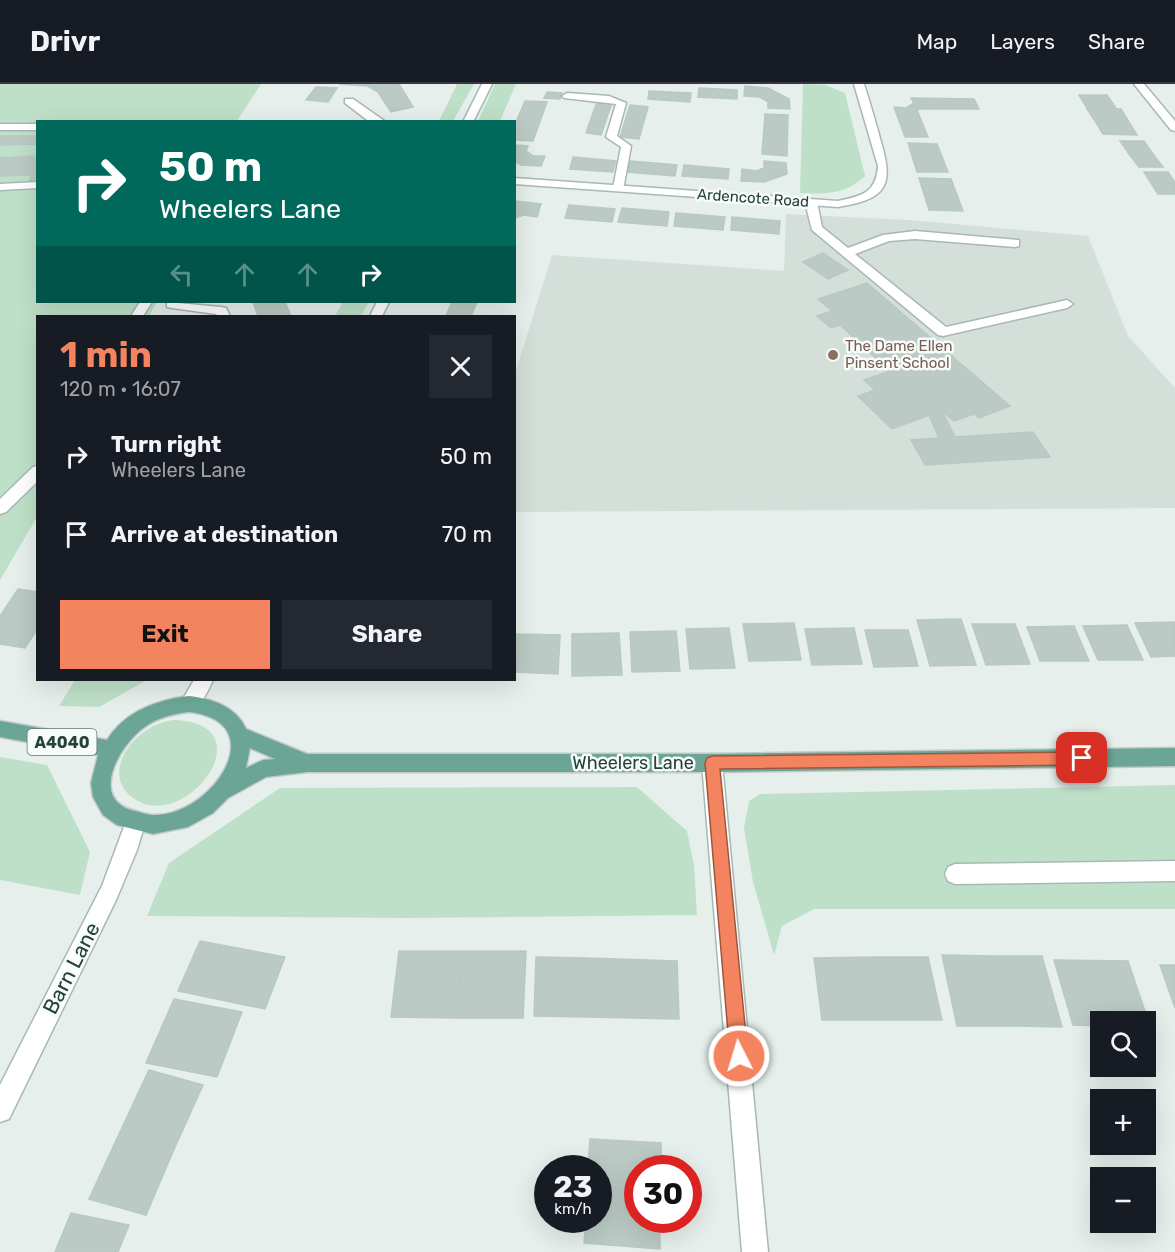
<!DOCTYPE html>
<meta charset="utf-8">
<style>
:root{--surface:#171b24;--page:#242831;--text:#f1f3f6;--muted:#9ea1a6;--line:#363941;--accent:#f4845f}
body{margin:0;font-family:Rubik,sans-serif;background:var(--page);color:var(--text);height:100vh;display:flex;flex-direction:column;font-size:22px;white-space:nowrap}
*{box-sizing:border-box;margin:0}
p{font-size:20px;color:var(--muted)}
.icon{flex:none;width:33px;height:33px;fill:none;stroke:currentColor;stroke-width:2;stroke-linecap:round;stroke-linejoin:round}
.map{position:relative;flex:1;overflow:hidden}
.panel{position:absolute;left:36px;top:231px;width:480px;height:366px;display:flex;flex-direction:column;background:var(--surface);border-radius:0px;box-shadow:0 6px 24px #0002}
.panel>*{flex:none}
.guide{position:absolute;left:36px;top:36px;width:480px;height:183px;border-radius:0px;box-shadow:0 6px 24px #0002;background:#00695c;color:#fff;overflow:hidden}
.fabs{position:absolute;left:1090px;top:927px;display:grid;gap:12px}
.fabs a{display:grid;place-items:center;width:66px;height:66px;border-radius:0px;background:var(--surface);box-shadow:0 6px 24px #0002;font-size:30px}
.speed{position:absolute;left:534px;top:1071px;display:flex;gap:12px;font-size:30px;font-weight:700;text-align:center}
.speed>*{display:grid;place-content:center;width:78px;height:78px;border-radius:50%;background:var(--surface);box-shadow:0 6px 24px #0002;line-height:1}
.speed small{font-size:15px;font-weight:400}
.speed .limit{border:9px solid #d22;background:#fff;color:#111}
.pin{position:absolute;display:grid;place-items:center;width:51px;height:51px;color:#fff;margin:-26px;border-radius:12px;box-shadow:0 3px 9px #0006}
.me{position:absolute;width:66px;margin:-33px;rotate:355deg;stroke-linejoin:round;filter:drop-shadow(0 0 4px #0008)}
.turn{display:flex;align-items:center;gap:21px;height:126px;padding:0 24px;font-size:27px}
.turn .icon{width:78px;height:78px;stroke-width:2.5}
.turn b{display:block;font-size:42px;line-height:51px}
.lanes{display:flex;align-items:center;height:57px;padding:0 24px;background:#0003;justify-content:center;gap:30px;direction:ltr}
.lanes .off{opacity:.35}
.round{display:grid;place-items:center;flex:none;width:63px;height:63px;border-radius:0px;background:var(--page)}
.headline{display:flex;align-items:center;justify-content:space-between;height:102px;padding:0 24px}
h1{font-size:36px;font-weight:700;line-height:45px;color:var(--accent)}
.primary-button{display:flex;gap:12px;margin-top:auto;padding:12px 24px}
.primary-button a{flex:1;height:69px;border-radius:0px;background:var(--accent);color:#111;font-size:24px;font-weight:700;line-height:69px;text-align:center}
.primary-button a+a{background:var(--page);color:var(--text)}
ul{padding:0;list-style:none}
li{display:flex;align-items:center;gap:18px;height:78px;padding:0 24px}
li div{flex:1}
li b{display:block;font-size:22px}
li em{font-style:normal}
header{display:flex;align-items:center;gap:36px;box-sizing:border-box;height:84px;padding:0 30px;background:var(--surface);border-bottom:2px solid var(--line)}
header strong{font-size:28px}
nav{display:flex;gap:33px;margin-inline-start:auto;font-size:21px}
.map>svg:first-child{display:block}
</style>
<header>
<strong>Drivr</strong>
<nav><a>Map</a><a>Layers</a><a>Share</a></nav>
</header>
<div class="map">
<svg width="1175" height="1168" viewBox="0 0 1175 1168">
<rect width="100%" height="100%" fill="#e6efeb"/>
<!-- built -->
<path fill="#d4dfda" d="M 786,130 L 909,136 L 1088,152 L 1128,252 L 1175,304 L 1175,424 L 515,428 L 515,290 L 552,171 L 784,187 Z"/>
<!-- green -->
<path fill="#bfe0c8" d="M 0,0 L 261,0 L 237,37 L 38,38 L 38,218 L 157,218 L 149,232 L 38,232 L 37,433 L 0,496 Z
M 457,0 L 474,0 L 453,37 L 439,37 Z
M 495,0 L 516,0 L 500,37 L 478,37 Z
M 803,0 L 825,1 L 845,9 L 865,92 C 845,111 826,110 800,109 Z
M 343,218 L 369,218 L 361,232 L 335,232 Z
M 75,596 L 147,596 L 99,623 L 59,622 Z
M 172,636 C 266,637 192,743 140,718 C 103,700 121,660 150,644 C 156,640 165,638 172,636 Z
M 0,673 L 47,681 L 90,768 L 80,811 L 0,796 Z
M 1175,701 L 1175,825 L 814,825 L 782,842 L 774,871 L 753,798 L 744,744 L 749,717 L 760,710 Z
M 637,703 L 687,747 L 694,781 L 697,831 L 405,834 L 147,832 L 169,779 L 280,704 Z"/>
<!-- building -->
<path fill="#bbcac4" stroke="#b8c9c2" stroke-width="1.5" d="M 339,0 L 399,0 L 413,23 L 391,28 L 378,8 L 368,2 Z
M 745,2 L 768,4 L 789,15 L 790,25 L 768,24 L 768,18 L 760,13 L 744,12 Z
M 316,3 L 337,4 L 328,18 L 306,16 Z
M 699,4 L 737,6 L 737,15 L 698,13 Z
M 649,7 L 691,9 L 690,18 L 648,15 Z
M 547,8 L 562,9 L 560,15 L 544,14 Z
M 1079,11 L 1107,11 L 1116,24 L 1087,24 Z
M 911,14 L 974,15 L 979,25 L 919,25 L 909,22 L 914,19 Z
M 525,17 L 547,18 L 533,57 L 514,56 L 514,43 Z
M 597,18 L 612,19 L 601,51 L 586,49 Z
M 630,21 L 648,23 L 639,55 L 620,53 Z
M 909,22 L 919,25 L 917,26 L 928,53 L 905,53 L 894,23 L 906,24 Z
M 1087,25 L 1121,25 L 1129,38 L 1095,37 Z
M 765,30 L 788,31 L 787,72 L 762,70 Z
M 1095,37 L 1129,38 L 1137,51 L 1103,50 Z
M 0,52 L 38,52 L 38,60 L 0,61 Z
M 1120,57 L 1144,57 L 1153,70 L 1129,70 Z
M 908,59 L 937,60 L 948,88 L 917,88 Z
M 514,61 L 528,62 L 526,67 L 529,69 L 514,75 Z
M 529,69 L 533,72 L 545,72 L 541,82 L 521,81 L 514,77 L 514,75 Z
M 1129,70 L 1153,70 L 1163,83 L 1139,83 Z
M 38,72 L 38,99 L 28,99 L 32,91 L 0,92 L 0,74 Z
M 573,73 L 616,77 L 613,88 L 570,85 Z
M 630,77 L 677,81 L 675,92 L 627,88 Z
M 764,77 L 786,79 L 787,90 L 764,98 L 741,97 L 742,85 L 757,87 L 764,84 Z
M 684,81 L 729,85 L 728,95 L 682,92 Z
M 1144,88 L 1168,88 L 1175,99 L 1151,99 Z
M 919,94 L 951,95 L 963,127 L 929,126 Z
M 1151,99 L 1175,99 L 1175,110 L 1158,110 Z
M 514,117 L 541,120 L 537,133 L 524,131 L 514,134 Z
M 569,121 L 615,125 L 612,138 L 565,134 Z
M 622,124 L 669,128 L 667,142 L 618,138 Z
M 676,129 L 725,133 L 723,146 L 674,142 Z
M 732,133 L 780,137 L 779,150 L 731,146 Z
M 823,169 L 848,186 L 828,195 L 803,178 Z
M 867,199 L 1010,322 L 979,334 L 974,330 L 954,337 L 942,327 L 955,353 L 1033,348 L 1050,373 L 925,381 L 911,356 L 939,354 L 929,331 L 892,345 L 858,312 L 875,306 L 864,296 L 890,287 L 840,241 L 831,244 L 817,232 L 832,227 L 818,215 Z
M 253,218 L 285,218 L 291,232 L 258,232 Z
M 452,218 L 477,218 L 471,232 L 446,232 Z
M 18,505 L 38,508 L 38,544 L 25,564 L 0,560 L 0,532 Z
M 961,535 L 976,581 L 930,582 L 917,536 Z
M 1175,538 L 1175,572 L 1151,573 L 1135,539 Z
M 794,539 L 801,576 L 749,577 L 743,540 Z
M 972,540 L 1015,540 L 1030,580 L 986,581 Z
M 1127,541 L 1143,576 L 1098,576 L 1083,542 Z
M 1074,542 L 1089,577 L 1040,577 L 1027,543 Z
M 729,544 L 735,584 L 690,585 L 686,545 Z
M 854,544 L 862,580 L 812,581 L 805,545 Z
M 865,546 L 908,546 L 918,582 L 874,583 Z
M 676,547 L 680,587 L 632,588 L 630,548 Z
M 619,549 L 622,591 L 572,592 L 572,550 Z
M 514,550 L 519,550 L 516,588 L 514,588 Z
M 519,550 L 560,551 L 558,590 L 516,588 Z
M 200,857 L 285,873 L 265,925 L 178,907 Z
M 399,867 L 462,867 L 457,934 L 391,933 Z
M 462,867 L 526,867 L 523,934 L 457,934 Z
M 942,871 L 992,872 L 1010,942 L 957,942 Z
M 992,872 L 1042,872 L 1062,943 L 1010,942 Z
M 536,873 L 587,874 L 587,933 L 534,932 Z
M 871,873 L 928,873 L 942,936 L 882,936 Z
M 871,873 L 882,936 L 822,936 L 814,874 Z
M 587,874 L 677,877 L 679,935 L 587,933 Z
M 1054,876 L 1128,877 L 1150,942 L 1146,942 L 1146,938 L 1101,938 L 1101,942 L 1073,941 Z
M 1160,881 L 1175,881 L 1175,924 Z
M 174,915 L 242,928 L 217,993 L 146,979 Z
M 149,986 L 203,1001 L 175,1063 L 120,1048 Z
M 120,1048 L 175,1063 L 146,1131 L 89,1115 Z
M 590,1055 L 661,1059 L 661,1084 L 638,1084 L 638,1136 L 660,1136 L 660,1165 L 584,1159 L 586,1136 L 598,1136 L 598,1084 L 588,1084 Z
M 71,1129 L 129,1141 L 118,1168 L 55,1168 Z"/>
<g fill="none" stroke-linecap="round" stroke-linejoin="round">
<defs>
<path id="lane" d="M 567,9 L 609,12 L 626,19 L 617,52 L 631,62 L 623,106 L 619,107 L 613,104 L 621,63 L 606,53 L 616,20 L 564,14 L 562,12 Z
M 345,15 L 353,15 L 386,38 L 367,36 L 345,19 Z
M 0,40 L 38,40 L 38,46 L 0,46 Z
M 38,98 L 38,104 L 0,106 L 0,100 Z
M 811,115 L 817,118 L 822,143 L 848,164 L 883,151 L 915,147 L 1019,156 L 1019,162 L 1015,163 L 915,155 L 889,157 L 855,170 L 946,243 L 1067,216 L 1073,220 L 1067,224 L 943,252 L 938,251 L 812,146 L 805,118 Z
M 140,218 L 152,218 L 143,232 L 131,232 Z
M 38,382 L 38,397 L 6,428 L 0,430 L 0,415 L 33,383 Z
M 1175,777 L 1175,797 L 955,800 L 948,797 L 945,790 L 948,783 L 955,780 Z"/>
<path id="street" d="M 854,0 L 864,0 C 870,19 876,39 881,58 C 895,105 884,115 838,123 L 514,100 L 514,94 L 838,117 C 862,112 876,109 878,82 Z
M 1134,0 L 1144,0 L 1175,37 L 1175,47 L 1171,46 Z
M 167,218 L 221,223 L 226,224 L 230,232 L 218,232 L 216,230 L 172,224 L 167,223 Z
M 712,670 L 719,673 L 722,679 L 768,1168 L 742,1168 L 702,679 L 705,673 Z
M 135,730 L 142,732 L 145,739 L 137,766 L 116,816 L 9,1035 L 0,1038 L 0,1001 L 102,802 L 128,732 Z"/>
<path id="secondary" d="M 482,0 L 492,0 L 473,38 L 463,38 Z
M 377,218 L 389,218 L 382,232 L 370,232 Z
M 194,596 L 213,596 C 207,609 198,631 182,626 L 180,620 Z"/>
<path id="primary" d="M 189,612 C 212,615 236,622 246,645 L 307,670 L 712,670 L 1175,664 L 1175,682 L 712,688 L 307,688 L 266,693 L 228,714 L 213,729 L 188,743 L 153,750 L 117,741 L 103,731 L 93,713 L 91,699 L 98,671 L 0,653 L 0,637 L 107,656 C 125,627 157,616 189,612 ZM 189,628 C 275,638 212,733 153,731 C 147,731 141,728 135,727 C 87,716 120,659 146,642 C 159,633 173,630 189,628 ZM 250,664 L 275,675 L 263,676 L 246,684 Z"/>
</defs>
<!-- lane casing -->
<use href="#lane" stroke="#a8b8b2" stroke-width="3"/>
<!-- street casing -->
<use href="#street" stroke="#a8b8b2" stroke-width="3"/>
<!-- secondary casing -->
<use href="#secondary" stroke="#a4bbb3" stroke-width="3"/>
<!-- primary casing -->
<use href="#primary" stroke="#c2cac8" stroke-width="3"/>
<!-- lane -->
<use href="#lane" fill="#fff" fill-rule="evenodd"/>
<!-- street -->
<use href="#street" fill="#fff" fill-rule="evenodd"/>
<!-- secondary -->
<use href="#secondary" fill="#fff" fill-rule="evenodd"/>
<!-- primary -->
<use href="#primary" fill="#6aa596" fill-rule="evenodd"/>
</g>
<!-- route -->
<path fill="#f4845f" stroke="#9f563e" stroke-width="1.5" d="M 1082,668 L 1088,670 L 1090,674 L 1088,679 L 1082,681 L 720,685 L 748,972 L 745,979 L 739,981 L 732,979 L 730,972 L 705,679 L 707,674 L 712,672 Z"/>
<!-- markers -->
<circle fill="#8d6e63" stroke="#f7fbf9" stroke-width="2" cx="833" cy="271" r="6"/>
<g text-anchor="middle" dominant-baseline="central" stroke-width="5" stroke-linejoin="round" paint-order="stroke">
<!-- far-street labels -->
<g font-size="15" fill="#24423a" stroke="#f7fbf9">
<text transform="translate(753 114) rotate(4)">Ardencote Road</text>
</g>
<!-- far-education labels -->
<g font-size="15" fill="#785e54" stroke="#f7fbf9" text-anchor="start">
<text x="845" y="262">The Dame Ellen<tspan x="845" dy="17">Pinsent School</tspan></text>
</g>
<!-- shield labels -->
<rect fill="#f7fbf9" stroke="#637a73" stroke-width="1.5" x="27.5" y="645" width="69" height="26" rx="4.5"/>
<g font-size="16" font-weight="bold" fill="#24423a">
<text x="62" y="658">A4040</text>
</g>
<!-- street labels -->
<g font-size="18" fill="#24423a" stroke="#f7fbf9">
<text x="633" y="679">Wheelers Lane</text>
</g>
<!-- near-street labels -->
<g font-size="21" fill="#24423a" stroke="#f7fbf9">
<text transform="translate(71 884) rotate(-63)">Barn Lane</text>
</g>
</g>
</svg>
<div class="fabs">
<a><svg class="icon" aria-label="search" viewBox="0 0 24 24"><circle cx="10" cy="10" r="6"/><path d="M15 15l6 6"/></svg></a>
<a>+</a>
<a>−</a>
</div>
<div class="speed"><div>23<small>km/h</small></div><div class="limit">30</div></div>
<div class="pin" style="left:1082px;top:674px;background:#d93025"><svg class="icon" aria-label="arrive" viewBox="0 0 24 24"><path d="M6 21V4h12l-3 4 3 4H6"/></svg></div>
<svg class="me" style="left:739px;top:972px" viewBox="-20 -20 40 40"><circle r="17" fill="#f4845f" stroke="#fff" stroke-width="3"/><path d="M0-11L8 9 0 5-8 9z" fill="#fff"/></svg>
<div class="guide">
<div class="turn"><svg class="icon" aria-label="right" viewBox="0 0 24 24"><path d="M7 20v-9h11M14 6l5 5-5 5"/></svg><div><b>50 m</b>Wheelers Lane</div></div>
<div class="lanes"><svg class="icon off" aria-label="left" viewBox="0 0 24 24"><path d="M17 20v-9H6M10 6l-5 5 5 5"/></svg><svg class="icon off" aria-label="ahead" viewBox="0 0 24 24"><path d="M12 20V5M6 11l6-6 6 6"/></svg><svg class="icon off" aria-label="ahead" viewBox="0 0 24 24"><path d="M12 20V5M6 11l6-6 6 6"/></svg><svg class="icon" aria-label="right" viewBox="0 0 24 24"><path d="M7 20v-9h11M14 6l5 5-5 5"/></svg></div>
</div>
<section class="panel">
<div class="headline"><div><h1>1 min</h1><p>120 m · 16:07</p></div><a class="round"><svg class="icon" aria-label="close" viewBox="0 0 24 24"><path d="M6 6l12 12M18 6L6 18"/></svg></a></div>
<ul>
<li><svg class="icon" aria-label="right" viewBox="0 0 24 24"><path d="M7 20v-9h11M14 6l5 5-5 5"/></svg><div><b>Turn right</b><p>Wheelers Lane</p></div><em>50 m</em></li>
<li><svg class="icon" aria-label="arrive" viewBox="0 0 24 24"><path d="M6 21V4h12l-3 4 3 4H6"/></svg><div><b>Arrive at destination</b></div><em>70 m</em></li>
</ul>
<div class="primary-button"><a>Exit</a><a>Share</a></div>
</section>
</div>
